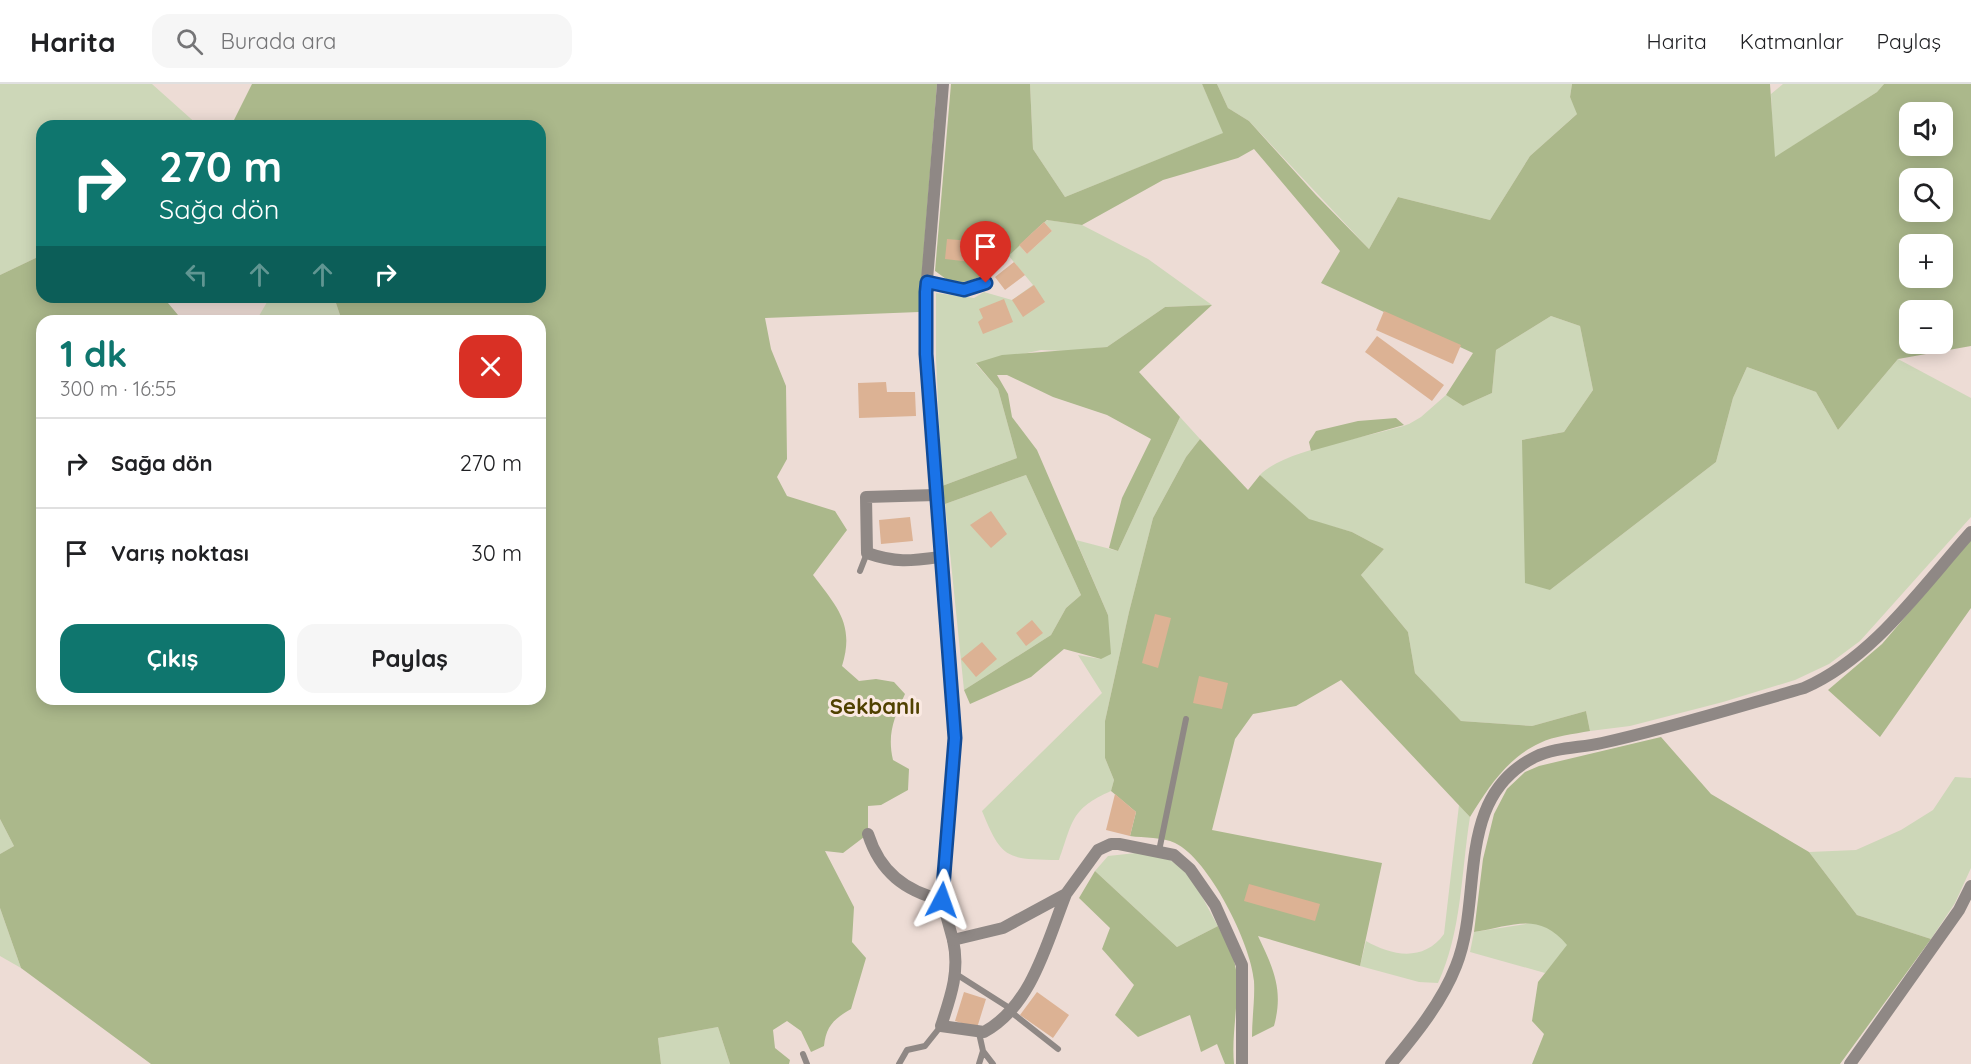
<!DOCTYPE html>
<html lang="tr">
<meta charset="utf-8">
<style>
:root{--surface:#fff;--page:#f6f6f6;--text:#202124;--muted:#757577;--line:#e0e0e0;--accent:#0f766e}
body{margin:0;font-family:Quicksand,sans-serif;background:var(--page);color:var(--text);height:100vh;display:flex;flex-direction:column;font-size:22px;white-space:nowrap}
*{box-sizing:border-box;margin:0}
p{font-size:20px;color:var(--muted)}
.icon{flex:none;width:33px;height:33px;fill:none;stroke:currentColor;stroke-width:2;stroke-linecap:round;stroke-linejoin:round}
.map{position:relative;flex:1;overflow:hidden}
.panel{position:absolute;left:36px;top:231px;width:510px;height:390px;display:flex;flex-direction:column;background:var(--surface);border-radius:18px;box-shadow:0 3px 15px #0003}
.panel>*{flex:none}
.guide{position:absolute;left:36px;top:36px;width:510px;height:183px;border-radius:18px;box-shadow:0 3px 15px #0003;background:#0f766e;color:#fff;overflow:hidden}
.controls{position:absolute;left:1899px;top:18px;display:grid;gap:12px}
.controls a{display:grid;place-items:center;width:54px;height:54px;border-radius:12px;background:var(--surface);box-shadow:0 3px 15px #0003;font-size:30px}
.pin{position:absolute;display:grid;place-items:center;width:51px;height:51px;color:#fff;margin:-62px -26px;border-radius:50% 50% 50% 0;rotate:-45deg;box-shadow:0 0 6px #0007}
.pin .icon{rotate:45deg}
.me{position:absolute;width:66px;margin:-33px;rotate:4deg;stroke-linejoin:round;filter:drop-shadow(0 0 4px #0008)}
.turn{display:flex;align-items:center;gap:21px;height:126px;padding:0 24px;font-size:27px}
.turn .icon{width:78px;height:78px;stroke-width:2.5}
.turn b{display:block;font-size:42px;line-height:51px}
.lanes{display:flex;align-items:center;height:57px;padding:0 24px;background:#0003;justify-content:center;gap:30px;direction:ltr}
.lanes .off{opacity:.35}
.round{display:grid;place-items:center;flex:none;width:63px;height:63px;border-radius:18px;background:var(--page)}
.head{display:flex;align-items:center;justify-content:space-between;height:102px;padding:0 24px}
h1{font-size:36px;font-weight:700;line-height:45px;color:var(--accent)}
.primary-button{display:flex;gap:12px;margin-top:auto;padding:12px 24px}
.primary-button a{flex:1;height:69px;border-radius:18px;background:var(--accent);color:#fff;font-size:24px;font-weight:700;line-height:69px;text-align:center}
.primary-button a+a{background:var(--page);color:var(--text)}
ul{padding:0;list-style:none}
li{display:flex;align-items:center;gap:18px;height:90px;padding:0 24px;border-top:2px solid var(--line)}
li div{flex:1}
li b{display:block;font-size:22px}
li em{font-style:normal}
header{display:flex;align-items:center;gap:36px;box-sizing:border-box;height:84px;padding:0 30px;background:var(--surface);border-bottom:2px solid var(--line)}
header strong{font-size:28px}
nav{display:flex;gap:33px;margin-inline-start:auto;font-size:21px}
.search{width:420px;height:54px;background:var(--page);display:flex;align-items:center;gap:15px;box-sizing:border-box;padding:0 21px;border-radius:18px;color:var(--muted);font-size:22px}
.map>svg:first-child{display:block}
</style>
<header>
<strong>Harita</strong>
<div class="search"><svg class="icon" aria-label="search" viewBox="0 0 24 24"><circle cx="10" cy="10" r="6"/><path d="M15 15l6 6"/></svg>Burada ara</div>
<nav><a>Harita</a><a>Katmanlar</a><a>Paylaş</a></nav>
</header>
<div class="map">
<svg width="1971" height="980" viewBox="0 0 1971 980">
<rect width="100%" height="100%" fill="#eddcd5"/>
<!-- green -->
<path fill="#cdd7b8" d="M 0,0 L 152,0 L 199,42 L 42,42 L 42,171 L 0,191 Z
M 1030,0 L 1202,0 L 1224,49 L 1065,113 L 1033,65 Z
M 1217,0 L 1572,0 L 1570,13 L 1578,29 L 1530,72 L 1490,136 L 1398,113 L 1369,165 L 1249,37 L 1228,24 Z
M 1783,0 L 1884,0 L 1877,8 L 1774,74 L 1771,10 Z
M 1048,136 L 1082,141 L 1148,175 L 1212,221 L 1165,223 L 1107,263 L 1068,267 L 1041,266 L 976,280 L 998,305 L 1017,374 L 942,402 L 936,274 L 936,209 L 974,214 L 984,208 L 1012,216 L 1033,201 L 1008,171 L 1019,161 L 1027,170 L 1052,147 L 1044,138 Z
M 270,213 L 334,213 L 342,237 L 256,237 Z
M 1551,232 L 1580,242 L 1593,306 L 1564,348 L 1522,356 L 1550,506 L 1716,378 L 1733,314 L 1747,283 L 1816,308 L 1838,346 L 1898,275 L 1971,314 L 1971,433 L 1860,557 L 1829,580 L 1795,596 L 1723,618 L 1630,642 L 1590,647 L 1586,627 L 1532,642 L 1461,637 L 1415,589 L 1408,548 L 1361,491 L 1384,465 L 1352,448 L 1309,436 L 1260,391 C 1284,365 1372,353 1409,340 L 1421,333 L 1446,311 L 1463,322 L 1492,309 L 1496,266 Z
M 1180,333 L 1200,355 L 1186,373 L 1153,434 L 1129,528 L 1105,637 L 1105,674 L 1114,696 L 1111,707 C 1070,725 1073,738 1059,776 C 1007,775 1002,776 982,727 L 1102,609 L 1078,571 L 1101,575 L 1108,531 L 1076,456 L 1118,467 Z
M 1026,391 L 1081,511 L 1066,524 L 1051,551 L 964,606 L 945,420 Z
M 1955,693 L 1971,694 L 1971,784 L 1955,819 L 1931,855 L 1857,831 L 1809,768 L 1856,766 L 1901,746 L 1933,726 Z
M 1459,721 L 1470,733 C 1461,789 1462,847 1438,899 L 1419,898 L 1360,882 L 1366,857 C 1392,872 1424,878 1444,850 Z
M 0,735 L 14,762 L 0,770 Z
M 1136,769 C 1146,771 1159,771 1168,775 C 1193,787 1205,820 1218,842 L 1177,863 L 1095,787 L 1108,772 Z
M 0,824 L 21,884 L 0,872 Z
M 1538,838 L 1556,847 L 1568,861 L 1545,889 L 1470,868 L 1474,848 Z
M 718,943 L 730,980 L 661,980 L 658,954 Z"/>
<!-- forest -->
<path fill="#abb88b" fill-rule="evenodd" d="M 252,0 L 937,0 L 919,228 L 765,234 L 771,265 L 786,302 L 787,375 L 777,393 L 787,412 L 835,427 L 847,446 L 813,491 C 837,523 855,540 842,582 L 859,597 L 876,595 L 894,598 L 905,610 C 894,634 887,650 893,676 L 909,685 L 908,706 L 881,721 L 868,722 L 868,750 L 843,769 L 825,767 L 854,823 L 852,858 L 866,874 L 851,925 C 834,935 826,942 824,962 L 811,968 L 801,947 L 787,937 L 773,946 L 775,964 L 790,976 L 789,980 L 730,980 L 718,943 L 658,954 L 661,980 L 151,980 L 21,884 L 0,824 L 0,770 L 14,762 L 0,735 L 0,191 L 42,171 L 42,213 L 163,213 L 183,237 L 42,237 L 42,615 L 540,615 L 540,237 L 342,237 L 334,213 L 540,213 L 540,42 L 231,42 Z
M 951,0 L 1030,0 L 1033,65 L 1065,113 L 1223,49 L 1202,0 L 1217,0 L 1228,24 L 1249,37 L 1316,111 L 1369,165 L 1398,113 L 1490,136 L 1530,72 L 1577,30 L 1570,13 L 1572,0 L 1770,0 L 1775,73 L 1877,8 L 1884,0 L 1971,0 L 1971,262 L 1898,275 L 1838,346 L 1816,308 L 1747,283 L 1733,314 L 1716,378 L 1550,506 L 1525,499 L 1522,356 L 1564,348 L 1593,306 L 1580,242 L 1551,232 L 1496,266 L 1492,309 L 1463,322 L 1446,311 L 1473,269 L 1321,199 L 1340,167 L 1254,65 L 1238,74 L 1163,96 L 1082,141 L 1047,136 C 1023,154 986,206 951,197 C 946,196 940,190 935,187 ZM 1910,28 L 1942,28 L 1942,62 L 1910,62 ZM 1910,94 L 1942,94 L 1942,128 L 1910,128 ZM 1910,160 L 1942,160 L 1942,194 L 1910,194 ZM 1910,226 L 1942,226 L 1942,260 L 1910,260 Z
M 1212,221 L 1139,288 L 1180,333 L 1118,467 L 1109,464 L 1122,414 L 1151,355 L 1107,331 L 1053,313 L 1007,291 L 997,291 L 1008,310 L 1012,333 L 1037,366 L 1108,531 L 1111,570 L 1101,575 L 1064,565 L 1031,593 L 970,620 L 964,606 L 1051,551 L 1066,524 L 1081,511 L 1026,391 L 945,420 L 942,402 L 1017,374 L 998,305 L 976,279 L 1002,271 L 1107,263 L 1165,223 Z
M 1396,334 L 1404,341 L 1311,367 L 1309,358 L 1316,347 L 1358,337 Z
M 1200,355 L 1248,406 L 1260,391 L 1309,435 L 1352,448 L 1384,465 L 1361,491 L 1408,548 L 1415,589 L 1461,637 L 1532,642 L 1586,627 L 1590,647 C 1574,650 1554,652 1540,659 C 1508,673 1488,704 1470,733 L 1341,596 L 1296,622 L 1253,630 L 1235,655 L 1212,746 L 1382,779 L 1360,882 L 1258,852 C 1273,884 1284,905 1274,942 L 1252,953 C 1252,934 1255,915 1254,897 C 1251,860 1209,775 1175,759 C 1163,753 1144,754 1130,752 L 1136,728 L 1111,707 L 1114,696 L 1105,674 L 1105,637 L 1129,528 L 1153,434 L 1186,373 Z
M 1971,456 L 1971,524 L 1880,653 L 1828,606 L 1882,560 Z
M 1661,653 L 1711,710 L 1809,768 L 1857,831 L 1931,855 L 1840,980 L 1532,980 L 1544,950 L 1532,937 L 1538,898 L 1567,861 C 1539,827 1513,842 1474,848 L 1483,775 L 1494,730 L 1507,705 L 1525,688 L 1539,682 Z
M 1095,787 L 1177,863 L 1218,842 C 1225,856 1234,870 1236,886 C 1240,915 1231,949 1234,980 L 1225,980 L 1217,960 L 1201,968 L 1190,931 L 1138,953 L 1115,931 L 1134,901 L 1102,865 L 1110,844 L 1079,814 Z"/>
<!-- building -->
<path fill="#dcb294" d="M 1044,138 L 1052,147 L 1027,170 L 1019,161 Z
M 947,155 L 982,158 L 980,179 L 945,175 Z
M 1014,178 L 1025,191 L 1005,206 L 995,193 Z
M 1034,201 L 1045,218 L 1023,233 L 1012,216 Z
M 1004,215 L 1013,238 L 983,250 L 978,238 L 983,234 L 979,225 Z
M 1384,227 L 1461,261 L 1453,280 L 1376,246 Z
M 1377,252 L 1444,301 L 1432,317 L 1365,268 Z
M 886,298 L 887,308 L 915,308 L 916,332 L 859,334 L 858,299 Z
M 991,427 L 1007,450 L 991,464 L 970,441 Z
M 910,433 L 913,457 L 881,460 L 879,436 Z
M 1155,530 L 1171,534 L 1158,584 L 1142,579 Z
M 1032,536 L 1043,549 L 1026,562 L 1016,549 Z
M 982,558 L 997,575 L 976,593 L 961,575 Z
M 1199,592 L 1228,599 L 1222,625 L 1193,619 Z
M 1115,710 L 1136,728 L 1130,752 L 1106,746 Z
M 1249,800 L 1320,820 L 1315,837 L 1244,817 Z
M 964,908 L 986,915 L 977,944 L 955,937 Z
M 1037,908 L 1069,931 L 1053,954 L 1020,931 Z"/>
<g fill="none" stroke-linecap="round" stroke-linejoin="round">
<!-- service -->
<path stroke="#8f8885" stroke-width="6" d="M 927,198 L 964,206 L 986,199
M 860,487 L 867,469
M 1159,767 L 1186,635
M 956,890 L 1011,925
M 1011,928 L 1058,965
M 979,949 L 983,967 L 993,980
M 803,970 L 807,980
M 899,980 L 907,966 L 925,962 L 941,942
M 979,980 L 983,967"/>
<!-- minor -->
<path stroke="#8f8885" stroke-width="12" d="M 936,411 L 866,413 L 867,469 C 896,479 910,477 940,473
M 868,750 C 880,788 905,807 942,816
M 1066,810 C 1047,858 1032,922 984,948 L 941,942 C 951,912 960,887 953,856 L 1003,844 L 1066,810 L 1098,766 L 1111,760 L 1119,760 L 1174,771 L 1190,785 L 1215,821 L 1242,881 L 1242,980
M 1391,980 C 1416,950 1442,918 1456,882 C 1484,813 1453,714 1535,673 C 1556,663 1580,664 1602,659 C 1670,644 1737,623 1804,604 C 1873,574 1921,504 1971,448
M 1850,980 L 1959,826 L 1971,802"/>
<!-- tertiary -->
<path stroke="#8f8885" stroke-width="12" d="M 943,0 L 926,208 L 926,269 L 955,654 L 942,816 L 953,856"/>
</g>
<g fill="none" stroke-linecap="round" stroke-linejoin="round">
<defs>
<path id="route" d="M 942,816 L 955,654 L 926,270 L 926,208 L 927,198 L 964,206 L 986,199"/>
</defs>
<!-- route casing -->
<use href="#route" stroke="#114b97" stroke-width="15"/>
<!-- route -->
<use href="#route" stroke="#1a73e8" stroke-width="10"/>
</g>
<g text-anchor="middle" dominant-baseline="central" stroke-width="6" stroke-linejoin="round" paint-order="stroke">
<!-- quarter labels -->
<g font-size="22" font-weight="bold" fill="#504100" stroke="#fae9e2">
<text x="875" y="622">Sekbanlı</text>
</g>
</g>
</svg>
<div class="controls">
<a><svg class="icon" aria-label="sound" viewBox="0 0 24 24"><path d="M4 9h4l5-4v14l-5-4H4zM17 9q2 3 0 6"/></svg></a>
<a><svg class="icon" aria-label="search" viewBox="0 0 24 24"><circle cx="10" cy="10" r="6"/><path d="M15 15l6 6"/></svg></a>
<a>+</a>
<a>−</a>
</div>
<div class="pin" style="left:986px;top:199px;background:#d93025"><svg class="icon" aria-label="arrive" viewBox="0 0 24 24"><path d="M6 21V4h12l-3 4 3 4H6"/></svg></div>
<svg class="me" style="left:942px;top:816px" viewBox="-20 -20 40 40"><path d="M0-17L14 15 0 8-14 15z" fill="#1a73e8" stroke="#fff" stroke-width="4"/></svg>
<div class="guide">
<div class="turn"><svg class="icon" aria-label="right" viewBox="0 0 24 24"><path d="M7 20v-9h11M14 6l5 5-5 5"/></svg><div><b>270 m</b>Sağa dön</div></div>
<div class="lanes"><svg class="icon off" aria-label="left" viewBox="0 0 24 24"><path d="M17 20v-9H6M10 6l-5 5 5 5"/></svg><svg class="icon off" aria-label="ahead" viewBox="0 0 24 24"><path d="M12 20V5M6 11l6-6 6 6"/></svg><svg class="icon off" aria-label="ahead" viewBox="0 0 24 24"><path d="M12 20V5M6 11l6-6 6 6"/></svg><svg class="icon" aria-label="right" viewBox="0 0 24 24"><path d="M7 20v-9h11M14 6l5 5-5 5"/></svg></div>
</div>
<section class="panel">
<div class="head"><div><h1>1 dk</h1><p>300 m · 16:55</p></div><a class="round" style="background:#d93025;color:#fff"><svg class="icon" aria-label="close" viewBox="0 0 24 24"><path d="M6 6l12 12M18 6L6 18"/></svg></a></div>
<ul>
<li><svg class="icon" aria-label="right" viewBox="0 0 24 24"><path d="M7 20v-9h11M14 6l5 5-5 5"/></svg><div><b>Sağa dön</b></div><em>270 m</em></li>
<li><svg class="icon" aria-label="arrive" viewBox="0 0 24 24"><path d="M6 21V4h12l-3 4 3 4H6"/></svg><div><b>Varış noktası</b></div><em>30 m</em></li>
</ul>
<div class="primary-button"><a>Çıkış</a><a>Paylaş</a></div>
</section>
</div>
